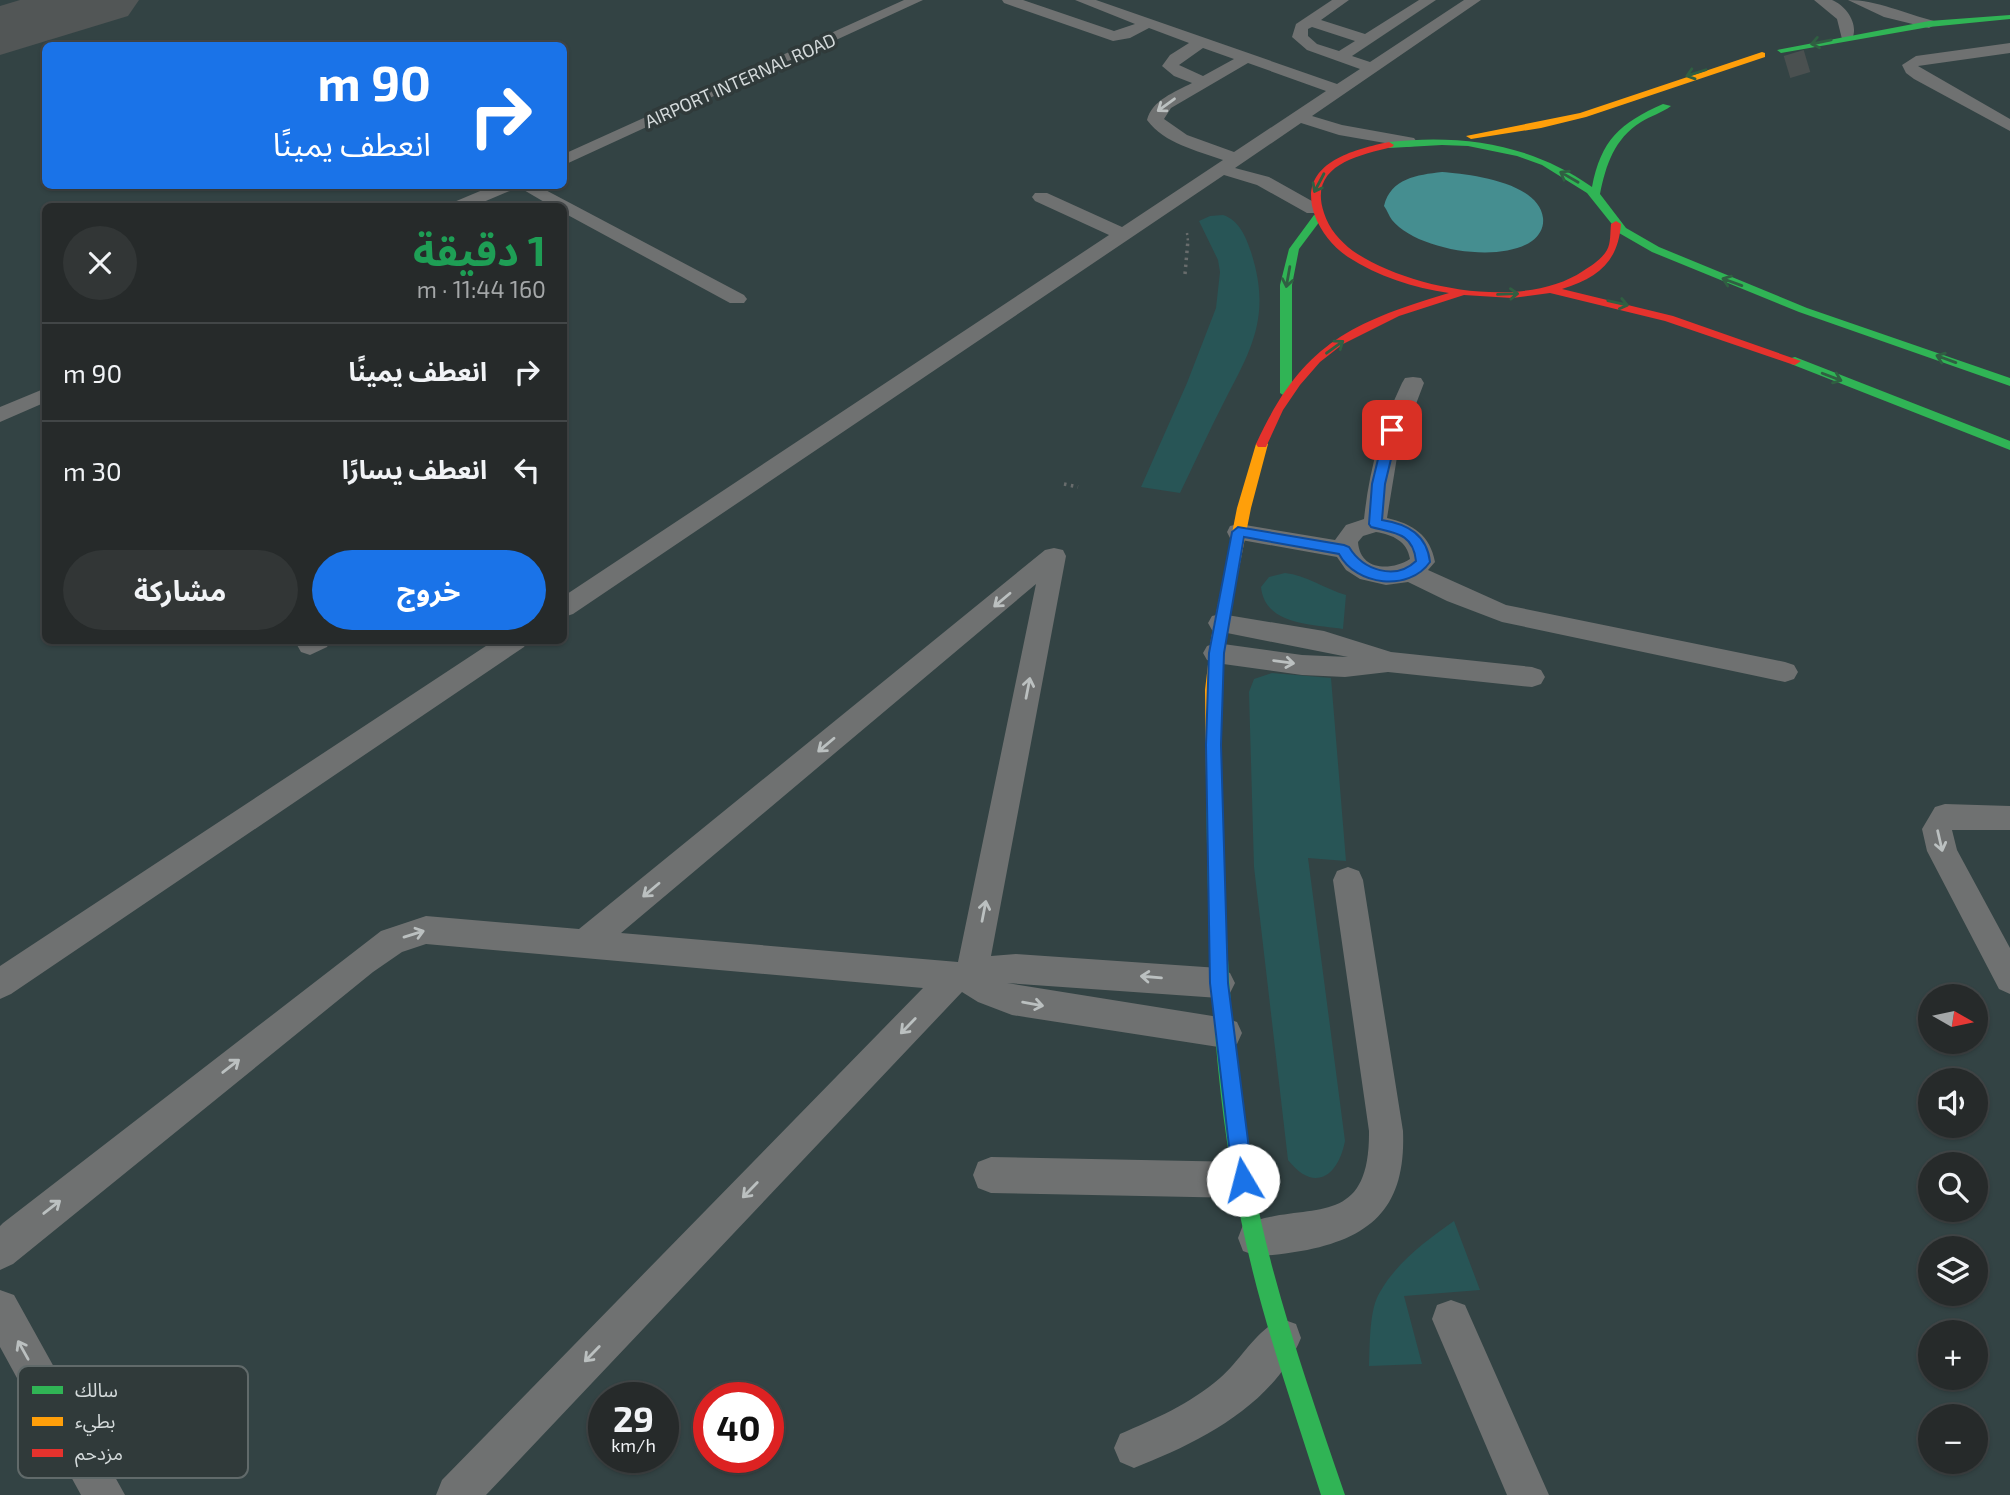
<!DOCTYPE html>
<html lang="ar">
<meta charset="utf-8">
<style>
:root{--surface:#262a2a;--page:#323636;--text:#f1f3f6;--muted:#a4a7a8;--line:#424647;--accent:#1a73e8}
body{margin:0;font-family:"Exo 2","Noto Sans Arabic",sans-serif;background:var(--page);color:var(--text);direction:rtl;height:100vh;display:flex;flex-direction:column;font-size:26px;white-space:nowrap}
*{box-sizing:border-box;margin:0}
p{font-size:23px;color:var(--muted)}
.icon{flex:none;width:38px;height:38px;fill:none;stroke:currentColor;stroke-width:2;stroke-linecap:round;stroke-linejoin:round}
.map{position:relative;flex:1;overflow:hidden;direction:ltr}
.side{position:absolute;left:42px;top:203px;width:525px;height:441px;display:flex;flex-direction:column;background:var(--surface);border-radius:10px;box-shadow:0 2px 5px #0004,0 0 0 2px var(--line);direction:rtl}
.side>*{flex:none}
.hud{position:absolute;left:42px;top:42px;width:525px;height:147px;border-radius:10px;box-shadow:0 2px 5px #0004,0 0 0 2px var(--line);direction:rtl;background:#1a73e8;color:#fff;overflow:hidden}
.needle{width:46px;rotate:99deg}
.controls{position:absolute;left:1918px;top:984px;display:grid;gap:14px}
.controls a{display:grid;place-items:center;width:70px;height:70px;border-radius:50%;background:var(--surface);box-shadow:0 2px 5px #0004,0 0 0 2px var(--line);font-size:35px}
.speed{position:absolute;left:588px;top:1382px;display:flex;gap:14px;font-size:35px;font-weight:700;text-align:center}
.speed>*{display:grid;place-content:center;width:91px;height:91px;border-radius:50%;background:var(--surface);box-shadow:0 2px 5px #0004,0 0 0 2px var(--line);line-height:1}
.speed small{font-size:18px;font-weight:400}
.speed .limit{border:10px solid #d22;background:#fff;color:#111}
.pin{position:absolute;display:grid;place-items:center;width:60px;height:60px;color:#fff;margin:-30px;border-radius:14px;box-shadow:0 4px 10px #0006}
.me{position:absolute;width:77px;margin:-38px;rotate:352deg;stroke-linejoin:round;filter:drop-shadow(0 0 5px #0008)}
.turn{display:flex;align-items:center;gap:24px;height:147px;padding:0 21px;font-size:32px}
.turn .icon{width:91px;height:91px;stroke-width:2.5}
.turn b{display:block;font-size:49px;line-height:60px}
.round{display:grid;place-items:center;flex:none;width:74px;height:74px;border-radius:37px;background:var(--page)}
.summary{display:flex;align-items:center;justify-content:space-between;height:119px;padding:0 21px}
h1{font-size:42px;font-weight:700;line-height:52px;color:#1e9e55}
.button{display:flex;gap:14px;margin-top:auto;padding:14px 21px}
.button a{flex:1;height:80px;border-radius:42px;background:var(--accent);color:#fff;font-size:28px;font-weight:700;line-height:80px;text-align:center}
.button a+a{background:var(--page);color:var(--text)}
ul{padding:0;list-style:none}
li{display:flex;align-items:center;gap:21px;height:98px;padding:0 21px;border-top:2px solid var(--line)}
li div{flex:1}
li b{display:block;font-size:26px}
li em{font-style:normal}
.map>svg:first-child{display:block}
</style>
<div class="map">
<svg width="2010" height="1495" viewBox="0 0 2010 1495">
<rect width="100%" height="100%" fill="#323838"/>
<!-- built -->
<path fill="#334344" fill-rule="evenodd" d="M 0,0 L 2010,0 L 2010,1495 L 0,1495 ZM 46,46 L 564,46 L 564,186 L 46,186 ZM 46,206 L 564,206 L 564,640 L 46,640 ZM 1930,996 L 1976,996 L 1976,1041 L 1930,1041 ZM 1930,1080 L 1976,1080 L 1976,1125 L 1930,1125 ZM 1930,1164 L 1976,1164 L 1976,1209 L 1930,1209 ZM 1930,1248 L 1976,1248 L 1976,1293 L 1930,1293 ZM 1930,1332 L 1976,1332 L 1976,1377 L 1930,1377 ZM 604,1398 L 663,1398 L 663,1458 L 604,1458 ZM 709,1398 L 768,1398 L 768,1458 L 709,1458 ZM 1930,1416 L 1976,1416 L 1976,1461 L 1930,1461 Z"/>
<!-- green -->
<path fill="#285556" d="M 1223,215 C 1239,220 1246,237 1251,252 C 1271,314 1253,347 1225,400 C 1209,431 1195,462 1180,493 L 1141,487 L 1187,383 L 1216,308 L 1220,272 L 1218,260 L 1199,221 L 1210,216 Z
M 1285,573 C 1306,575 1325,589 1346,595 L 1343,629 C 1313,624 1265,626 1261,587 L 1269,577 Z
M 1272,673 L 1331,678 L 1346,861 L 1308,858 L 1345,1141 C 1338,1177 1314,1193 1288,1160 L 1254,867 L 1249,692 L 1254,679 Z
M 1454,1221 L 1480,1290 L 1404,1296 L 1422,1364 L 1369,1366 C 1370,1345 1369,1309 1380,1292 C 1397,1262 1427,1240 1454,1221 Z"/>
<!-- water -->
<path fill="#458e90" d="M 1442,172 C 1469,174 1539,182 1543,218 C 1544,227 1540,235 1532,241 C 1500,264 1416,250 1392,220 C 1389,216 1387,210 1384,206 C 1391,178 1417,175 1442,172 Z"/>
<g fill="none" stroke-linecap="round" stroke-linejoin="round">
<!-- taxiway -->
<path fill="#525656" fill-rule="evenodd" d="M 20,0 L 139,0 L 128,16 L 0,55 L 0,6 Z"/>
<!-- secondary-tunnel -->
<path stroke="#4a5050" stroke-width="23" stroke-dasharray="23 11" stroke-linecap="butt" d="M 1787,67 L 1807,61"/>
<!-- path-far1 -->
<path stroke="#686c6c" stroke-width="2.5" stroke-dasharray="2 3.5" stroke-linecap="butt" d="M 1187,233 L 1188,241"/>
<!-- path -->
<path stroke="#686c6c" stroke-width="3.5" stroke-dasharray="2.5 4.5" stroke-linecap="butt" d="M 1185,274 L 1188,240
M 1064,484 L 1078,487"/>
<!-- lane -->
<path fill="#6f7171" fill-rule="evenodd" d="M 904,0 L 923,0 L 564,165 L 564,154 Z
M 1002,0 L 1023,0 L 1114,31 L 1135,24 L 1075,0 L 1096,0 L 1337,84 L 1360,69 L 1307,50 L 1292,37 L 1296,24 L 1332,0 L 1349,0 L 1321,20 L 1365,34 L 1419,0 L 1436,0 L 1352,56 L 1370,62 L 1464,0 L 1481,0 L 1312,116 L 1342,125 L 1414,138 L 1417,142 L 1414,146 L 1408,147 L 1339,135 L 1301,123 L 1235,168 L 1269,177 L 1319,205 L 1322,209 L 1319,213 L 1307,213 L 1257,185 L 1224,175 L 573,614 L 564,617 L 564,596 L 1109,235 L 1035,201 L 1032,197 L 1035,193 L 1047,193 L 1122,227 L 1223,160 C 1196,150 1165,144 1147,120 C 1152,100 1175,92 1192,83 L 1174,76 L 1162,66 L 1170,55 L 1189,43 L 1149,28 L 1130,38 L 1113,41 L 1004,3 ZM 1312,27 L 1355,41 L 1339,51 L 1317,44 L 1308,36 L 1308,29 ZM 1203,48 L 1234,59 L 1203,76 L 1179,65 ZM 1248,63 L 1326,91 L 1234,152 L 1187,135 L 1164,119 L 1171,108 Z
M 1814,0 C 1819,0 1827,0 1832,0 C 1847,6 1859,25 1852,39 L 1842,39 L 1837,19 Z
M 1848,0 C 1877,0 1906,14 1934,21 L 1936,24 L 1929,28 L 1884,17 Z
M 2010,43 L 2010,53 L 1918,66 L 2010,119 L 2010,131 L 1914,79 L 1906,73 L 1902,65 L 1916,56 Z
M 492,186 L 515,186 L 512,190 L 474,206 L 451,206 L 454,202 Z
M 517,186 L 538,186 L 744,295 L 747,299 L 744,303 L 730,303 L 564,213 L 564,206 L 551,206 Z
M 1413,377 L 1421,378 L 1424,383 L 1398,451 L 1387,518 C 1413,524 1430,535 1435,562 L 1428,570 L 1506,605 L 1785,662 L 1794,665 L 1798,672 L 1794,679 L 1785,682 L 1502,622 L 1447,601 L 1408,582 L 1386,585 L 1360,579 L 1346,570 L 1337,557 L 1230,538 L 1227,532 L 1230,526 L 1239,524 L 1335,540 L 1346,525 L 1364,519 C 1369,471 1381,427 1402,383 L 1405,378 ZM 1376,532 C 1393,535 1407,541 1410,559 C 1391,571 1360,571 1358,542 L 1363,536 Z
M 46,388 L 46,402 L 0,422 L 0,407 Z
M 1054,548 L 1063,550 L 1066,556 L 991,956 L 1016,954 L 1219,968 L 1230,973 L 1235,983 L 1230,993 L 1219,998 L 1007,983 L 1225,1018 L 1237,1022 L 1242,1033 L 1237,1044 L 1225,1048 L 1012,1015 L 978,1002 L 962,992 L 486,1495 L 436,1495 L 442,1480 L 923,988 L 426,944 L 402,952 L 373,972 L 13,1264 L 0,1270 L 0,1226 L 3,1223 L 381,931 L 426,916 L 579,929 L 1045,550 ZM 1036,584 L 958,962 L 621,933 Z
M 1221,614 L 1324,631 L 1391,652 L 1532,667 L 1541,670 L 1545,677 L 1541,684 L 1532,687 L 1388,672 L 1345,677 L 1302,675 L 1216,663 L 1207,660 L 1203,653 L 1207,646 L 1216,643 L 1302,655 L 1348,657 L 1212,630 L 1208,623 L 1212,616 Z
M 299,640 L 331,640 L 327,647 L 310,655 L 301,652 L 297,645 Z
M 495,640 L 528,640 L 524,647 L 11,994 L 0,999 L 0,966 Z
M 1945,804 L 2010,806 L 2010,830 L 1952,830 L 1957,850 L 2010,948 L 2010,994 L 1999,989 L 1927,851 L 1922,829 L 1935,807 Z
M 1348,867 L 1359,871 L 1363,880 L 1403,1131 C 1406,1206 1373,1238 1301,1251 C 1281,1254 1261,1259 1243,1251 L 1238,1238 L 1243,1225 C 1306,1199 1370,1234 1369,1131 L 1333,880 L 1337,871 Z
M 991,1157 L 1243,1162 L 1256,1167 L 1261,1180 L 1256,1193 L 1243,1198 L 991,1193 L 978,1188 L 973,1175 L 978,1162 Z
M 0,1290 L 14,1295 L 125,1495 L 81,1495 L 0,1347 Z
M 1451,1300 L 1465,1305 L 1549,1495 L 1507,1495 L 1432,1319 L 1437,1305 Z
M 1282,1319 L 1296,1324 L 1301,1338 C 1273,1406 1198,1443 1134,1468 L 1120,1462 L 1114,1448 L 1120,1434 C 1155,1419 1190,1404 1220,1378 C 1241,1360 1256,1329 1282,1319 Z"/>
<!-- fast -->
<path fill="#30b455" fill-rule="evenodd" d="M 2010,15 L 2010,19 L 1929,27 L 1781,53 L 1777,50 L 1929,21 Z
M 1663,104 L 1671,106 C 1662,113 1650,116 1641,122 C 1614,139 1606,165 1600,194 L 1626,228 L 1659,247 L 1807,308 L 2010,378 L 2010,386 L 1799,312 L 1652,252 L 1619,233 L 1587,193 L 1542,165 L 1517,156 L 1468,146 L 1442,145 L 1389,148 L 1384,145 L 1389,142 C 1462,134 1531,144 1592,187 C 1601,140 1620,123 1663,104 Z
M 1314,215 L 1323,217 L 1299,249 L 1292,285 L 1292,393 L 1286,397 L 1280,393 L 1280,285 L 1289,249 Z
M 1795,357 L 2010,441 L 2010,450 L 1791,364 L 1791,358 Z
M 1214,771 L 1220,772 L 1222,777 C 1225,925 1229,1076 1261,1221 C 1282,1314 1314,1404 1345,1495 L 1321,1495 C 1292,1404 1260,1314 1241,1220 C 1210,1075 1208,925 1206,777 L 1208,772 Z"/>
<!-- slow -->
<path fill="#ff9f0a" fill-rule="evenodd" d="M 1762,52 L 1765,53 L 1765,57 L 1586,117 L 1541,128 L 1471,139 L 1466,136 L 1580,113 Z
M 1262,440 L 1268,444 L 1251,508 L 1225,639 L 1221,690 L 1222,777 L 1220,782 L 1208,782 L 1206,777 L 1205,690 L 1211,639 L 1237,508 L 1256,444 Z"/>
<!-- jam -->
<path fill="#e5322d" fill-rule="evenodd" d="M 1389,142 L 1394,145 L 1392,147 C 1356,156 1308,166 1324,213 C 1329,229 1340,241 1353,251 C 1408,289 1524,311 1583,271 C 1591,266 1601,260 1607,250 C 1611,243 1610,233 1611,224 L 1616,221 L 1621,224 C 1618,262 1598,278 1562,289 L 1673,316 L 1801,361 L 1795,365 L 1791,364 L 1665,321 L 1550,293 L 1512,298 L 1464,295 L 1399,316 L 1343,344 L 1320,362 L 1300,385 L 1283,410 L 1266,447 L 1258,447 L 1256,444 C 1301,346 1348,323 1449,293 C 1414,288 1377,276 1348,257 C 1333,247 1321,232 1315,216 C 1296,165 1350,150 1389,142 Z"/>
</g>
<!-- one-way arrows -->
<defs><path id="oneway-shaft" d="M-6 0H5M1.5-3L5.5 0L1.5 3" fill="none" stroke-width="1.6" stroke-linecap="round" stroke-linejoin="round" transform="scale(1.75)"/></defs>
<g stroke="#305f42">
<use href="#oneway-shaft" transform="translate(1821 42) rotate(168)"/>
<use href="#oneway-shaft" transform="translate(1696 73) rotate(162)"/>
<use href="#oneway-shaft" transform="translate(1569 177) rotate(-150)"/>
<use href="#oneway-shaft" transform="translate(1319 183) rotate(118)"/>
<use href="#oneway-shaft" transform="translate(1288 277) rotate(100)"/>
<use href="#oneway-shaft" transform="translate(1732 282) rotate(-160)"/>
<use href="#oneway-shaft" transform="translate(1508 294) rotate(-2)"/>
<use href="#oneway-shaft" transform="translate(1618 303) rotate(13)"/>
<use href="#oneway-shaft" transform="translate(1335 347) rotate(-36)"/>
<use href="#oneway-shaft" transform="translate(1946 359) rotate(-160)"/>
<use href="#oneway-shaft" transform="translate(1832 377) rotate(21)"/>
</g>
<g stroke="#bbc0c0">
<use href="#oneway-shaft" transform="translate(1166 105) rotate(144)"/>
<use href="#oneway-shaft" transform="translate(1002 600) rotate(140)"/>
<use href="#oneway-shaft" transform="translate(1284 662) rotate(8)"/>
<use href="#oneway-shaft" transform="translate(1028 688) rotate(-79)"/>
<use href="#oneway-shaft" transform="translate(826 745) rotate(140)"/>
<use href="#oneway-shaft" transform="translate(1940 841) rotate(77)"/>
<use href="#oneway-shaft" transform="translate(651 890) rotate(140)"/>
<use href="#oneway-shaft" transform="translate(984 911) rotate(-79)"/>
<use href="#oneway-shaft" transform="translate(414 934) rotate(-17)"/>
<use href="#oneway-shaft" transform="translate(1151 977) rotate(-175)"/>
<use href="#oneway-shaft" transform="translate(1033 1004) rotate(10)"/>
<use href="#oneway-shaft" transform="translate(908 1026) rotate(134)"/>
<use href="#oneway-shaft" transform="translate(231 1066) rotate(-38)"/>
<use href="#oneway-shaft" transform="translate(750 1190) rotate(134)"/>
<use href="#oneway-shaft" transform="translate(52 1207) rotate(-38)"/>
<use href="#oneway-shaft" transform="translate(23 1350) rotate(-119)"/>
<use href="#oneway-shaft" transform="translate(592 1354) rotate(134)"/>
</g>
<!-- route -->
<path fill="#1a73e8" stroke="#114b97" stroke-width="2" d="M 1392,427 L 1398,430 L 1385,484 L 1382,520 C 1408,524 1427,535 1430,562 C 1409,592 1356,586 1339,554 L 1244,537 L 1224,653 L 1221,745 L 1228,983 L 1253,1180 L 1250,1187 L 1243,1190 L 1236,1187 L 1233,1180 L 1210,983 L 1206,745 L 1209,653 L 1232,532 L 1238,527 L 1344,545 L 1349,547 C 1363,570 1395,581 1416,561 C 1413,532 1393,533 1371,527 L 1369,524 L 1372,484 L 1385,430 Z"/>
<g text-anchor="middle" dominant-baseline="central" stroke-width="7" stroke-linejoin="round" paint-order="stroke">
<!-- far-street labels -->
<g font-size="18" fill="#d4dadb" stroke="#303a3a">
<text transform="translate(740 80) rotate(-24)">AIRPORT INTERNAL ROAD</text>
</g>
</g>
<!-- legend -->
<rect x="18" y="1366" width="230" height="112" rx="10" fill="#303a3a" stroke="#616a6a" stroke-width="2"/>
<rect x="32" y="1386" width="31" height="8" fill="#30b455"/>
<rect x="32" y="1417" width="31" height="9" fill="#ff9f0a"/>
<rect x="32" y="1449" width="31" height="8" fill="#e5322d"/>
<g font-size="19" fill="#d4dadb">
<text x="75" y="1397">سالك</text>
<text x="75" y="1428">بطيء</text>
<text x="75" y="1460">مزدحم</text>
</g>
</svg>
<div class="controls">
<a><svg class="needle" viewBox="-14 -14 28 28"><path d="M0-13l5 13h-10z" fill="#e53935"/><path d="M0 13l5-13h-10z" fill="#a4a7a8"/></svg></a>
<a><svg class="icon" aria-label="sound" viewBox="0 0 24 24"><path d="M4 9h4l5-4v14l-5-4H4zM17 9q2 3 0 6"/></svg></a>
<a><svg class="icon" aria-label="search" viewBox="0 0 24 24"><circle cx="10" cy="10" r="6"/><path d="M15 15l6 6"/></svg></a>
<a><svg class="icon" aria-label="layers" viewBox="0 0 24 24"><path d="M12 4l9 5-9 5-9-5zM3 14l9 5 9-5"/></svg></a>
<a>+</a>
<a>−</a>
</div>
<div class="speed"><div>29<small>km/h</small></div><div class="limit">40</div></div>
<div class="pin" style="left:1392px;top:430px;background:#d93025"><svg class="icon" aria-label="arrive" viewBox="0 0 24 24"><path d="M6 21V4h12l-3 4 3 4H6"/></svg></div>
<svg class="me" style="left:1243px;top:1180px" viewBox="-20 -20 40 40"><circle r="19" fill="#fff"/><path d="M0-13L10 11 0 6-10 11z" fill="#1a73e8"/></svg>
<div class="hud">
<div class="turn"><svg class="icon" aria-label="right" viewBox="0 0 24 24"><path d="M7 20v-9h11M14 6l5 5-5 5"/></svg><div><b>90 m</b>انعطف يمينًا</div></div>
</div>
<section class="side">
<div class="summary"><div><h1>1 دقيقة</h1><p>160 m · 11:44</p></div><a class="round"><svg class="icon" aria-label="close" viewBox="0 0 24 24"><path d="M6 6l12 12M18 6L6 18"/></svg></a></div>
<ul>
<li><svg class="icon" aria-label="right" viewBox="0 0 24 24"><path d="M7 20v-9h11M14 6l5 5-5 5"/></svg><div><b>انعطف يمينًا</b></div><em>90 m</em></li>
<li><svg class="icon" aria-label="left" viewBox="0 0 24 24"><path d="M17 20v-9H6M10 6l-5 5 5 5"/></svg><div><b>انعطف يسارًا</b></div><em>30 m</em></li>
</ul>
<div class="button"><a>خروج</a><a>مشاركة</a></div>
</section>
</div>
